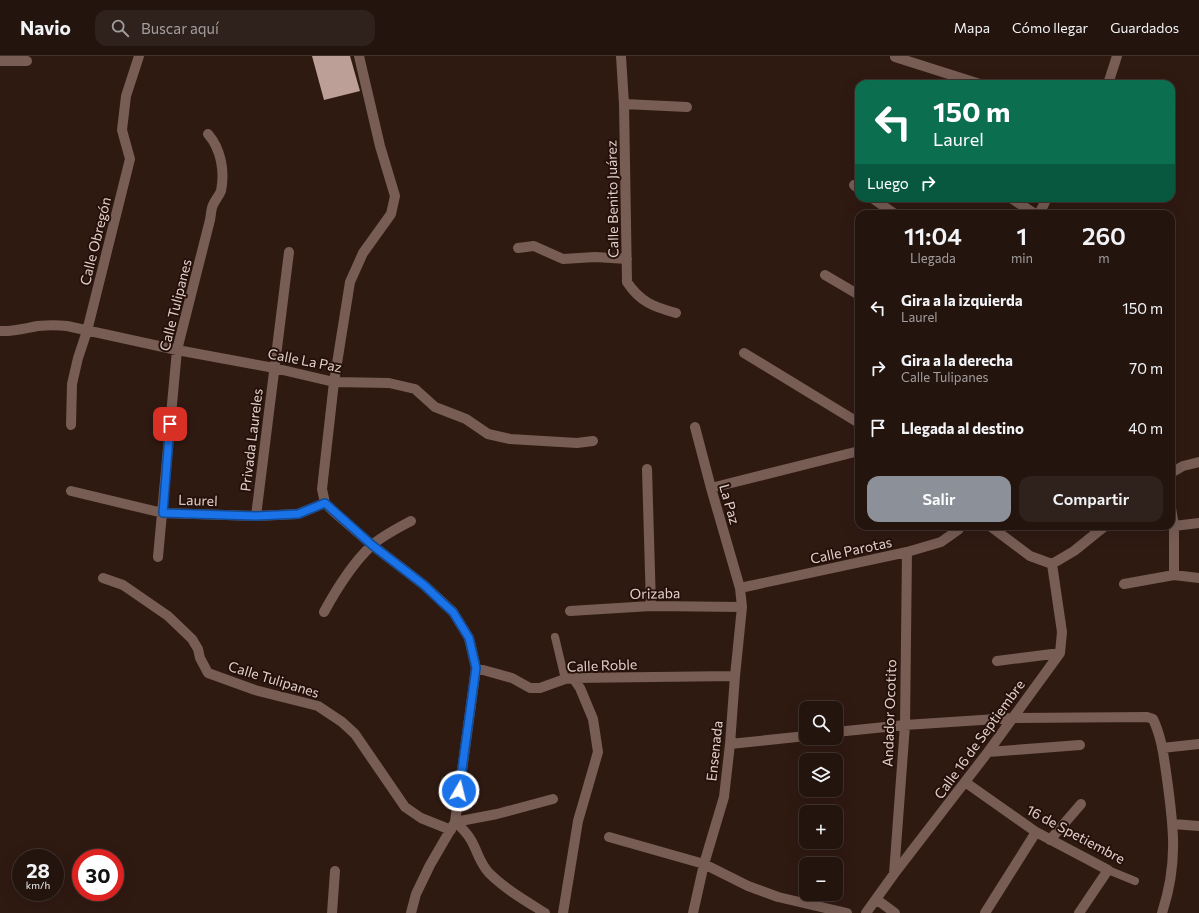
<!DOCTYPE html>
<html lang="es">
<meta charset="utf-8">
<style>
:root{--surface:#23140e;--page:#2f211c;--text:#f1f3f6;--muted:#a39e9e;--line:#40332e;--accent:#8c9099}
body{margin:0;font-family:Commissioner,sans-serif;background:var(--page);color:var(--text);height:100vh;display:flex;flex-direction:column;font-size:15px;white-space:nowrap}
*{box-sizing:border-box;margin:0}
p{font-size:13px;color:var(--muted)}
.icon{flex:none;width:22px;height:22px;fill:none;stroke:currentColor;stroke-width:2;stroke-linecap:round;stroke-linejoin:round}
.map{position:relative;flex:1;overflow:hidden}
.sheet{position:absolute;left:855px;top:154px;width:320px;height:320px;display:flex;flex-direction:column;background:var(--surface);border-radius:12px;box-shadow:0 4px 16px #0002,0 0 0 1px var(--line)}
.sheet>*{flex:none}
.hud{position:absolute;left:855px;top:24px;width:320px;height:122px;border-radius:12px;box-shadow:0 4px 16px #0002,0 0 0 1px var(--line);background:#0b6e4f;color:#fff;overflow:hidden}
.controls{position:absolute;left:799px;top:645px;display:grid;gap:8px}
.controls a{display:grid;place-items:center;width:44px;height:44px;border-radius:8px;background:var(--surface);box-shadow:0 4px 16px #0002,0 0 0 1px var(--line);font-size:20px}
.speed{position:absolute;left:12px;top:793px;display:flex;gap:8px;font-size:20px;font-weight:700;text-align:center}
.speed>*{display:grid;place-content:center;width:52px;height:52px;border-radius:50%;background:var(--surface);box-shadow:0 4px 16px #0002,0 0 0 1px var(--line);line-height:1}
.speed small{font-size:10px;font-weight:400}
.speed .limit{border:6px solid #d22;background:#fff;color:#111}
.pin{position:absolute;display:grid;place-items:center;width:34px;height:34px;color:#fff;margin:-17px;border-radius:8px;box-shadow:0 2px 6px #0006}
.me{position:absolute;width:44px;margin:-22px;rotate:8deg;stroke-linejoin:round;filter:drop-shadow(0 0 3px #0008)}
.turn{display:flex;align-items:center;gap:14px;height:84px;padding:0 12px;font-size:18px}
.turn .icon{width:52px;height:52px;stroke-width:2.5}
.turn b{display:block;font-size:28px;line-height:34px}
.then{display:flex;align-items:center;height:38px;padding:0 12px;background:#0003;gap:8px;font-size:15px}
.eta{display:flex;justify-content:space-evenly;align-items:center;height:68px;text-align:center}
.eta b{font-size:24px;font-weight:600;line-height:28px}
.primary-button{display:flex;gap:8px;margin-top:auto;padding:8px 12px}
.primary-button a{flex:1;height:46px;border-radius:12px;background:var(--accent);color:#fff;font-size:16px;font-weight:600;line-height:46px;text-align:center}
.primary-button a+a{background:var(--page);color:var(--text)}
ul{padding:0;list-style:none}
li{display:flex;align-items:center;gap:12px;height:60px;padding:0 12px}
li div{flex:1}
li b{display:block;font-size:15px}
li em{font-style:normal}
header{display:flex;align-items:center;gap:24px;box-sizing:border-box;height:56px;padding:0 20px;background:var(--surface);border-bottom:1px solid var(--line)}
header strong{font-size:19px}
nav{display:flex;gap:22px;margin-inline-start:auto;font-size:14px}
.search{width:280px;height:36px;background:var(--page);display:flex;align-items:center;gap:10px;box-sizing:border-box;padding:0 14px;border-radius:12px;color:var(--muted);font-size:15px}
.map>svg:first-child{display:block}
</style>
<header>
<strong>Navio</strong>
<div class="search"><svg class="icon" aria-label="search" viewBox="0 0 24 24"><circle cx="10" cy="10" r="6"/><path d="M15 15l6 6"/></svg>Buscar aquí</div>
<nav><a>Mapa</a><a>Cómo llegar</a><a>Guardados</a></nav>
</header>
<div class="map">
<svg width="1199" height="857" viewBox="0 0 1199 857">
<rect width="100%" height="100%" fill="#2f1a12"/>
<!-- building -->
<path fill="#bc9f96" d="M 312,0 L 350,0 L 360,35 L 324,44 Z"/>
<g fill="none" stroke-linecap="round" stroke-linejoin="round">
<!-- lane -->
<path stroke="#775d54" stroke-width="8" d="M 555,581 L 565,623
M 1108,814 L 1135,825"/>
<!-- street -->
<path stroke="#775d54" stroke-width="10" d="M 359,0 L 380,90 L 395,140 L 391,158 L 363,197 L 350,226 L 334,326 L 322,433 L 325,447 L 334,456 L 372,489 L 424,529 L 453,556 L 469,582 L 476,612 L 455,766 L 430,809 L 416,838 L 411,857
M 621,0 L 624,48 L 627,226 C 640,246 654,251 676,257
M 895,1 L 980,28
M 0,5 L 27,5
M 1108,28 L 1117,0
M 624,48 L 687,51
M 854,129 L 859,133
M 872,142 L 895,158
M 1011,142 L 1035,158
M 1039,158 L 1047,142
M 518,192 L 534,190 L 563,203 L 595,201 L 627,203
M 825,219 L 859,239
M 0,275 C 13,276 26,272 38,270 C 48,269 58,269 67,270 L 177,294 L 274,312 L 334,326 L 389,327 L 415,333 L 435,351 L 466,363 L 488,378 L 510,383 L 577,387 L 593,385
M 744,297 L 859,367
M 71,369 L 72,328 L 78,302 L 87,275 L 130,103 L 122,74 L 126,40 L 139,0
M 647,413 L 651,550
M 1171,417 L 1183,410 L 1199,406
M 711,432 L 859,395
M 71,435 L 163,457 L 256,460 L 298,458 L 325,447
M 1171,452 L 1174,470 L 1174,519
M 256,460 L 289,196
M 990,470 L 1030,500 L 1052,508
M 1174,470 L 1199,467
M 158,501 L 177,294 L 210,164 C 211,159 211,153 213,149 C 215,144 219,140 221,135 C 225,115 221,93 208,78
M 1052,508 L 1074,495 L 1105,470
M 103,522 L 123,529 L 168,560 L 192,583 L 198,593 L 200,602 L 208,617 L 255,634 L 318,650 L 342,666 L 355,678 L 405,751 L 421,762 L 451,774
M 1124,528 L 1174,519 L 1199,522
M 740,532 L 907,496 L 941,486 L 958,474 L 961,470
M 570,555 L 651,550 L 742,551
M 324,556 C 336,534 353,507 371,490 C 382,480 398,472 411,465
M 997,605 L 1060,597
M 476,612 L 512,622 L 530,632 L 540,632 L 565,623 L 573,622 L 735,620
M 836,676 L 905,669 L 1012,662 L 1147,661 L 1153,663 C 1162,682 1164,702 1167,723 C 1174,773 1178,808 1162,857
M 730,688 L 806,680
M 1162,692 L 1199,688
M 988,696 L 1080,689
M 965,726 L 1036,776 L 1108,814 L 1079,857
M 455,766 C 461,771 467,777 471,784 C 478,796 479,806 489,817 C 505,833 526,845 545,857
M 455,766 L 497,758 L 553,743
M 1173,768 L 1199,770
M 609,781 L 704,808 L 748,830 L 778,841 L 847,857
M 1050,784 L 1081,748
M 894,818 L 905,669 L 907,496
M 876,843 L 895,857
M 332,857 L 335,815
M 563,857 L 578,765 L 598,696 L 593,663 L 580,632 L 573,622
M 693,857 L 704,808 L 724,741 L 730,688 L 735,620 L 742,551 L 740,532 L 711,432 L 695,371
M 866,857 L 894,818 L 988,696 L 1060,597 L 1062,576 L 1052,508
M 985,857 L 1036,776"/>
</g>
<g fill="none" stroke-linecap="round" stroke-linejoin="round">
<defs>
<path id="route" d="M 170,368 L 163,457 L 256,460 L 298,458 L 325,447 L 372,489 L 424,529 L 443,547 L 453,556 L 469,582 L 476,612 L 459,735"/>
</defs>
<!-- route casing -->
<use href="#route" stroke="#114b97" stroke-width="10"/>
<!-- route -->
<use href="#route" stroke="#1a73e8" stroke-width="7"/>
</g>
<g text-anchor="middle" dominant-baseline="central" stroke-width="4" stroke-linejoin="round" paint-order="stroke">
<!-- street labels -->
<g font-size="14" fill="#e0d0cb" stroke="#25100a">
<text transform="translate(612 143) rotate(-91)">Calle Benito Juárez</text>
<text transform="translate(95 185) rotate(-76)">Calle Obregón</text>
<text transform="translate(175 249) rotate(-76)">Calle Tulipanes</text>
<text transform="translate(305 304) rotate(11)">Calle La Paz</text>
<text transform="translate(251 384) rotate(-83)">Privada Laureles</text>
<text transform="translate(198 444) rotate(2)">Laurel</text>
<text transform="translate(730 448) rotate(74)">La Paz</text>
<text transform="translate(851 494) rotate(-12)">Calle Parotas</text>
<text transform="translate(655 537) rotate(-1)">Orizaba</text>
<text transform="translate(602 609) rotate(-2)">Calle Roble</text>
<text transform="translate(274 623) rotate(17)">Calle Tulipanes</text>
<text transform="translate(889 657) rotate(-88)">Andador Ocotito</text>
<text transform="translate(979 683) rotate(-54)">Calle 16 de Septiembre</text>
<text transform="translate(714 695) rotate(-84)">Ensenada</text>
<text transform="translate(1076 778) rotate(28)">16 de Spetiembre</text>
</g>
</g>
</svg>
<div class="controls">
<a><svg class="icon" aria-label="search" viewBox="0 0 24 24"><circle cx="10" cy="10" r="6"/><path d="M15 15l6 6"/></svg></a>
<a><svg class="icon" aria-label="layers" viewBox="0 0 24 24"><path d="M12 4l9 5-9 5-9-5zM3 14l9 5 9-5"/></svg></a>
<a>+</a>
<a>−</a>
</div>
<div class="speed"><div>28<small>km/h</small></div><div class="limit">30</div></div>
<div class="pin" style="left:170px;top:368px;background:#d93025"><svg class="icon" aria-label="arrive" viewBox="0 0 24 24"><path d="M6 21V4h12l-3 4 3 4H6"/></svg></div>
<svg class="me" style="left:459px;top:735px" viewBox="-20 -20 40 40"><circle r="17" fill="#1a73e8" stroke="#fff" stroke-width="3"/><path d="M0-11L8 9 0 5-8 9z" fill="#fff"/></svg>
<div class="hud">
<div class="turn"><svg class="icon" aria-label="left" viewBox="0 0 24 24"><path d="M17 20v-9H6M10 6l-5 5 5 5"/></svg><div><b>150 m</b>Laurel</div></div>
<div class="then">Luego<svg class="icon" aria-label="right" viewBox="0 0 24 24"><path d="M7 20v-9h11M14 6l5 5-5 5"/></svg></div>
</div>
<section class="sheet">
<div class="eta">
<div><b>11:04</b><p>Llegada</p></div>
<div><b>1</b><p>min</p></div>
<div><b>260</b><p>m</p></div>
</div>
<ul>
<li><svg class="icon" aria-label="left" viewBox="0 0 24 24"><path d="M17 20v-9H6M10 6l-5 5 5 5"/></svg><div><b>Gira a la izquierda</b><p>Laurel</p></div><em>150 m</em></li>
<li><svg class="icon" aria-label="right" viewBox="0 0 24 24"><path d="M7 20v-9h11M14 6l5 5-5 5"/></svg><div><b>Gira a la derecha</b><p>Calle Tulipanes</p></div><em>70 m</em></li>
<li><svg class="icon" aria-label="arrive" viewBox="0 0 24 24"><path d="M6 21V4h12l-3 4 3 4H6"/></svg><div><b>Llegada al destino</b></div><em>40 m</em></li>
</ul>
<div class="primary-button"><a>Salir</a><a>Compartir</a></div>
</section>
</div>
